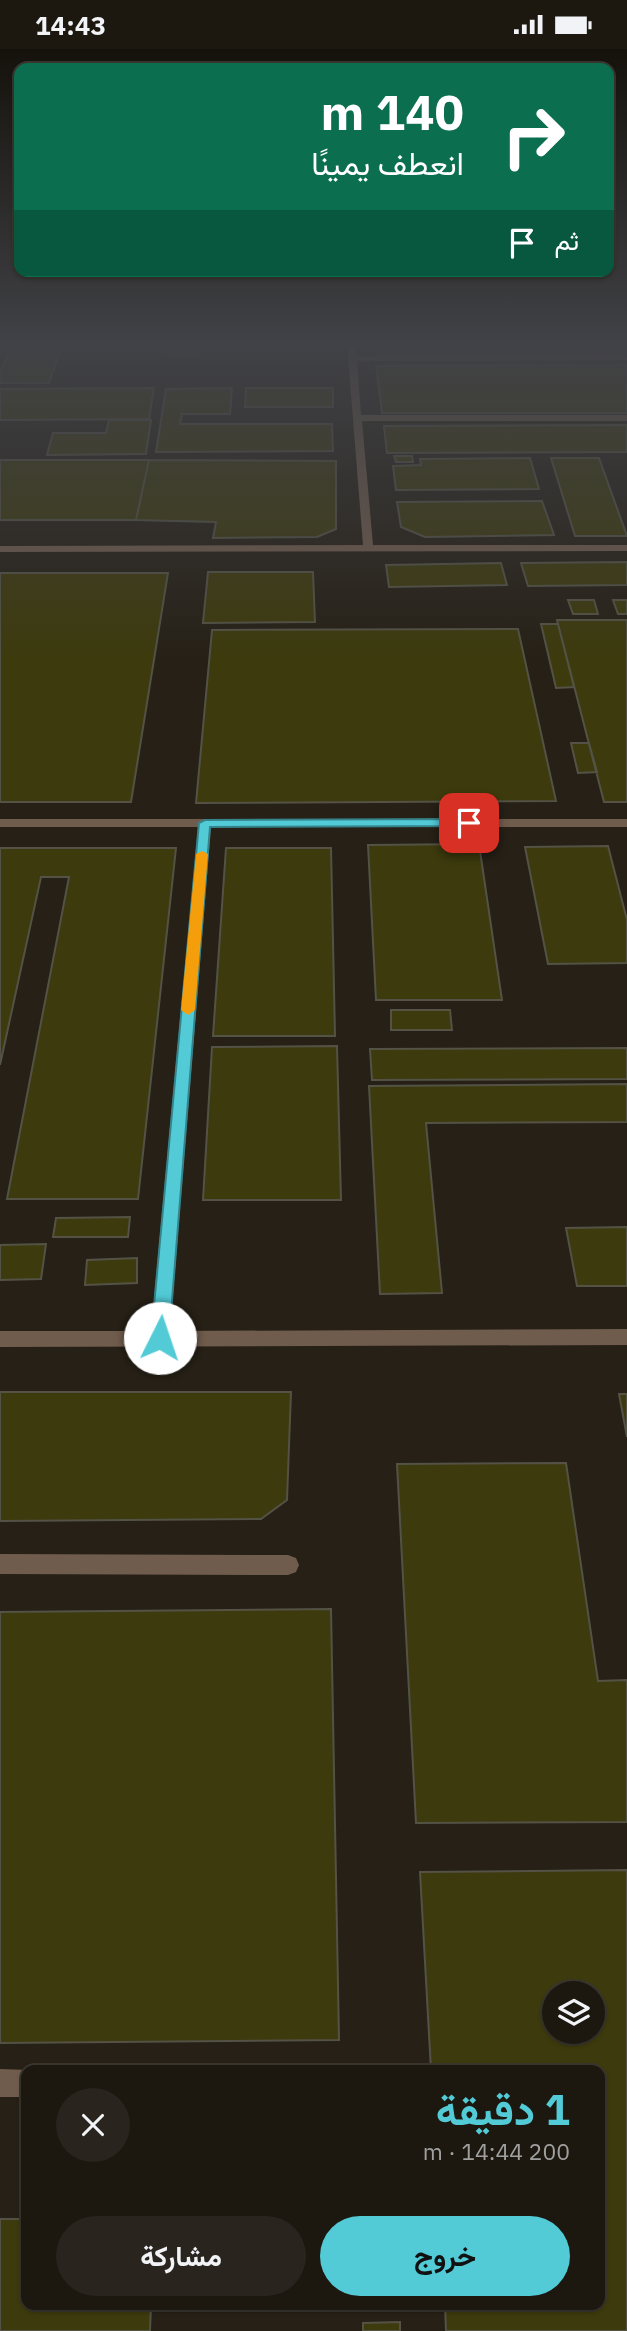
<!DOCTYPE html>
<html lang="ar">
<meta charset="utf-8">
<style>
:root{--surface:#1c1810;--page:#29251e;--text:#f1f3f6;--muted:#a0a09f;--line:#3a3730;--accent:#52cbd7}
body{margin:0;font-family:"IBM Plex Sans",Vazirmatn,sans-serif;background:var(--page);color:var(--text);direction:rtl;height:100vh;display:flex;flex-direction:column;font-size:26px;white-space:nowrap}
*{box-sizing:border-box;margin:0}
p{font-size:23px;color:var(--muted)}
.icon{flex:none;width:38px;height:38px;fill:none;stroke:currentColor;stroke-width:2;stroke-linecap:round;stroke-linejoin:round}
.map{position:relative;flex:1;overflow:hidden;direction:ltr}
.side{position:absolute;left:21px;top:2016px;width:584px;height:245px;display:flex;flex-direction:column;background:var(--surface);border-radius:14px;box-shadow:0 2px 5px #0004,0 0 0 2px var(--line);direction:rtl}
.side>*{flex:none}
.guide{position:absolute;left:14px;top:14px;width:600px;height:214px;border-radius:14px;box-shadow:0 2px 5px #0004,0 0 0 2px var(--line);direction:rtl;background:#0b6e4f;color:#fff;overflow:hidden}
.tools{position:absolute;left:542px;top:1932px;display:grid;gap:14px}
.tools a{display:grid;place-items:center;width:63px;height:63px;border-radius:50%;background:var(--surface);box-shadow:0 2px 5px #0004,0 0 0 2px var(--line);font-size:35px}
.pin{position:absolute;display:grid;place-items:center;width:60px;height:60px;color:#fff;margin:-30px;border-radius:14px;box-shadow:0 4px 10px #0006}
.me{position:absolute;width:77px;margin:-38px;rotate:4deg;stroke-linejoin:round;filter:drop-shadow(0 0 5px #0008)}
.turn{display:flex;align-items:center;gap:24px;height:147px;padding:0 35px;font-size:32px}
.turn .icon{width:91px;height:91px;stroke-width:2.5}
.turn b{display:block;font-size:49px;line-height:60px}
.then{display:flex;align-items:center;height:66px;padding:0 35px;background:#0003;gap:14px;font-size:26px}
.round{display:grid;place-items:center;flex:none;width:74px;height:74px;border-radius:37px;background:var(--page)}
.head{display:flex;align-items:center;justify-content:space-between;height:119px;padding:0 35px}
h1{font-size:42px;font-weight:700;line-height:52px;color:var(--accent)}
.cta{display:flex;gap:14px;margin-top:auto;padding:14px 35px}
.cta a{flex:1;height:80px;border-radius:42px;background:var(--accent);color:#111;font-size:28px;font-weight:700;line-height:80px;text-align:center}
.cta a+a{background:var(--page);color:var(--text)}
.status{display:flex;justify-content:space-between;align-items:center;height:49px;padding:0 35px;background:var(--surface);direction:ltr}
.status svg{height:19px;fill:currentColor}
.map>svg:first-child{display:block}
</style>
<div class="status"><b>14:43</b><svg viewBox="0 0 49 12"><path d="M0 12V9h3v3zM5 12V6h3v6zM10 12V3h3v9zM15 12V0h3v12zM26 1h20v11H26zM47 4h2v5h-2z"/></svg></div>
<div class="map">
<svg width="627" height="2282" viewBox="0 0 627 2282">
<rect width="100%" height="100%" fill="#262016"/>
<!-- building -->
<path fill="#3d3a0d" stroke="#535245" stroke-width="2" fill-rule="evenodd" d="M 13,294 L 63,294 L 49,334 L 0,334 L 0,324 Z
M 170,294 L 199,294 L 198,307 L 168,307 Z
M 376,294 L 627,294 L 627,305 L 377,307 Z
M 627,316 L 627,364 L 382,364 L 376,317 Z
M 154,339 L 149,370 L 0,371 L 0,340 Z
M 232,339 L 230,365 L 182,365 L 180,375 L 332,375 L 333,402 L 156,403 L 166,340 Z
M 246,339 L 333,339 L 333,358 L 245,358 Z
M 109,371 L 151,371 L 146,405 L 47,406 L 53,384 L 106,384 Z
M 627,376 L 627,403 L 387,404 L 384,377 Z
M 394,407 L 412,407 L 413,413 L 396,413 Z
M 530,409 L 539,440 L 396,441 L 393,417 L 421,416 L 420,410 Z
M 551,409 L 599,409 L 627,487 L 575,487 Z
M 0,411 L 149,411 L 136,471 L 0,471 Z
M 149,411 L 336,412 L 336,480 L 317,488 L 213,489 L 216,473 L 136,471 Z
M 542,452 L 554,486 L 425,488 L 401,478 L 397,453 Z
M 627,513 L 627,536 L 528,537 L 521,514 Z
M 501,514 L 507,536 L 389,538 L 386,516 Z
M 208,523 L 313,523 L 315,573 L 203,574 Z
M 0,524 L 168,524 L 131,753 L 0,753 Z
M 568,551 L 594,551 L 598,565 L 573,565 Z
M 613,551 L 627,551 L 627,565 L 618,565 Z
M 557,571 L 627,571 L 627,753 L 604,753 Z
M 541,575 L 558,575 L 574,638 L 556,639 Z
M 518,580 L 556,752 L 196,754 L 212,581 Z
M 571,694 L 589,694 L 597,723 L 578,724 Z
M 479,795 L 502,951 L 376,951 L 368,796 Z
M 608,797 L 627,871 L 627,914 L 548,915 L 525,798 Z
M 0,799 L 176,799 L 138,1150 L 7,1150 L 69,828 L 41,828 L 0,1016 Z
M 226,799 L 331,799 L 335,987 L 213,987 Z
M 391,961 L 450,961 L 452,981 L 391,981 Z
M 337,997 L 341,1151 L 203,1151 L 212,998 Z
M 627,999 L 627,1030 L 372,1031 L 370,1000 Z
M 627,1035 L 627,1073 L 426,1074 L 442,1244 L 380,1245 L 369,1037 Z
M 130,1168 L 128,1188 L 53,1188 L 56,1169 Z
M 627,1178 L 627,1237 L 577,1237 L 566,1179 Z
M 46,1195 L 41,1230 L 0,1231 L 0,1196 Z
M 137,1209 L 137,1234 L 85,1236 L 87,1211 Z
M 0,1343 L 291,1343 L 287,1451 L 261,1470 L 0,1472 Z
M 619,1345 L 627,1345 L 627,1388 Z
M 566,1414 L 598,1632 L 627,1631 L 627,1773 L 416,1774 L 397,1415 Z
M 331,1560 L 339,1991 L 0,1994 L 0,1563 Z
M 627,1821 L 627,2282 L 446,2282 L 445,2256 L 600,2256 L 600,2021 L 431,2021 L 420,1823 ZM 555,1944 L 593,1944 L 593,1983 L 555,1983 Z
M 0,2170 L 26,2170 L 26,2256 L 151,2256 L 150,2282 L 0,2282 Z
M 400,2273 L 400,2282 L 363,2282 L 363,2274 Z"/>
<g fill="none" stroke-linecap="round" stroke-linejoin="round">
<!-- lane -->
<path fill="#705c4d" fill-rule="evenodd" d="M 347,294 L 355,294 L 356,308 L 627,307 L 627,311 L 357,312 L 361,366 L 627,366 L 627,372 L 362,372 L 373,496 L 627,496 L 627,502 L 0,503 L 0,497 L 363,496 Z
M 0,770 L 627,770 L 627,778 L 211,778 L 170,1282 L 627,1280 L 627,1296 L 0,1298 L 0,1282 L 151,1282 L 198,778 L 0,778 Z
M 0,1505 L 288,1506 L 296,1509 L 299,1516 L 296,1523 L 288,1526 L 0,1525 Z
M 0,2020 L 29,2021 L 26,2021 L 26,2048 L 0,2048 Z"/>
</g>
<!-- sky -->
<linearGradient id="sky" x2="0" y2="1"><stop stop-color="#15120c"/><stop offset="0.48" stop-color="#414247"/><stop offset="1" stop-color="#414247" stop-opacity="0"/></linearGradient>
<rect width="627" height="614" fill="url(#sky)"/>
<!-- route -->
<path fill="#52cbd7" stroke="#35848c" stroke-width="2" d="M 469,770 L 475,774 L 473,777 L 210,778 L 169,1289 L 166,1295 L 160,1297 L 154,1295 L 151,1289 L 199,774 L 205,771 Z"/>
<!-- slow -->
<path fill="#f59e0b" d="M 202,802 L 208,805 L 195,961 L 188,966 L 181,961 L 196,805 Z"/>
</svg>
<div class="tools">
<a><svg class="icon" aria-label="layers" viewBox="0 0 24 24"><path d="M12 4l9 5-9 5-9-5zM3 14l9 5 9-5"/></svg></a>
</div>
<div class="pin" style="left:469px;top:774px;background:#d93025"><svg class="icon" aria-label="arrive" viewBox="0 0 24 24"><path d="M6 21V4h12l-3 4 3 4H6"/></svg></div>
<svg class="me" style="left:160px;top:1289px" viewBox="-20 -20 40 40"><circle r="19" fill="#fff"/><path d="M0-13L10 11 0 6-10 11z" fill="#52cbd7"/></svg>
<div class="guide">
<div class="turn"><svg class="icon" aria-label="right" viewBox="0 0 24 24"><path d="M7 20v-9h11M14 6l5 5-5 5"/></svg><div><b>140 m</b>انعطف يمينًا</div></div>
<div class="then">ثم<svg class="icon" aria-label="arrive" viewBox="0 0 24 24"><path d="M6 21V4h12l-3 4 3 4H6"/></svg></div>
</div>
<section class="side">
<div class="head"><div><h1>1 دقيقة</h1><p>200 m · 14:44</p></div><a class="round"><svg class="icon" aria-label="close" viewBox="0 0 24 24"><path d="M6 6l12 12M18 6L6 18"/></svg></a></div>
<div class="cta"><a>خروج</a><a>مشاركة</a></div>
</section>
</div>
